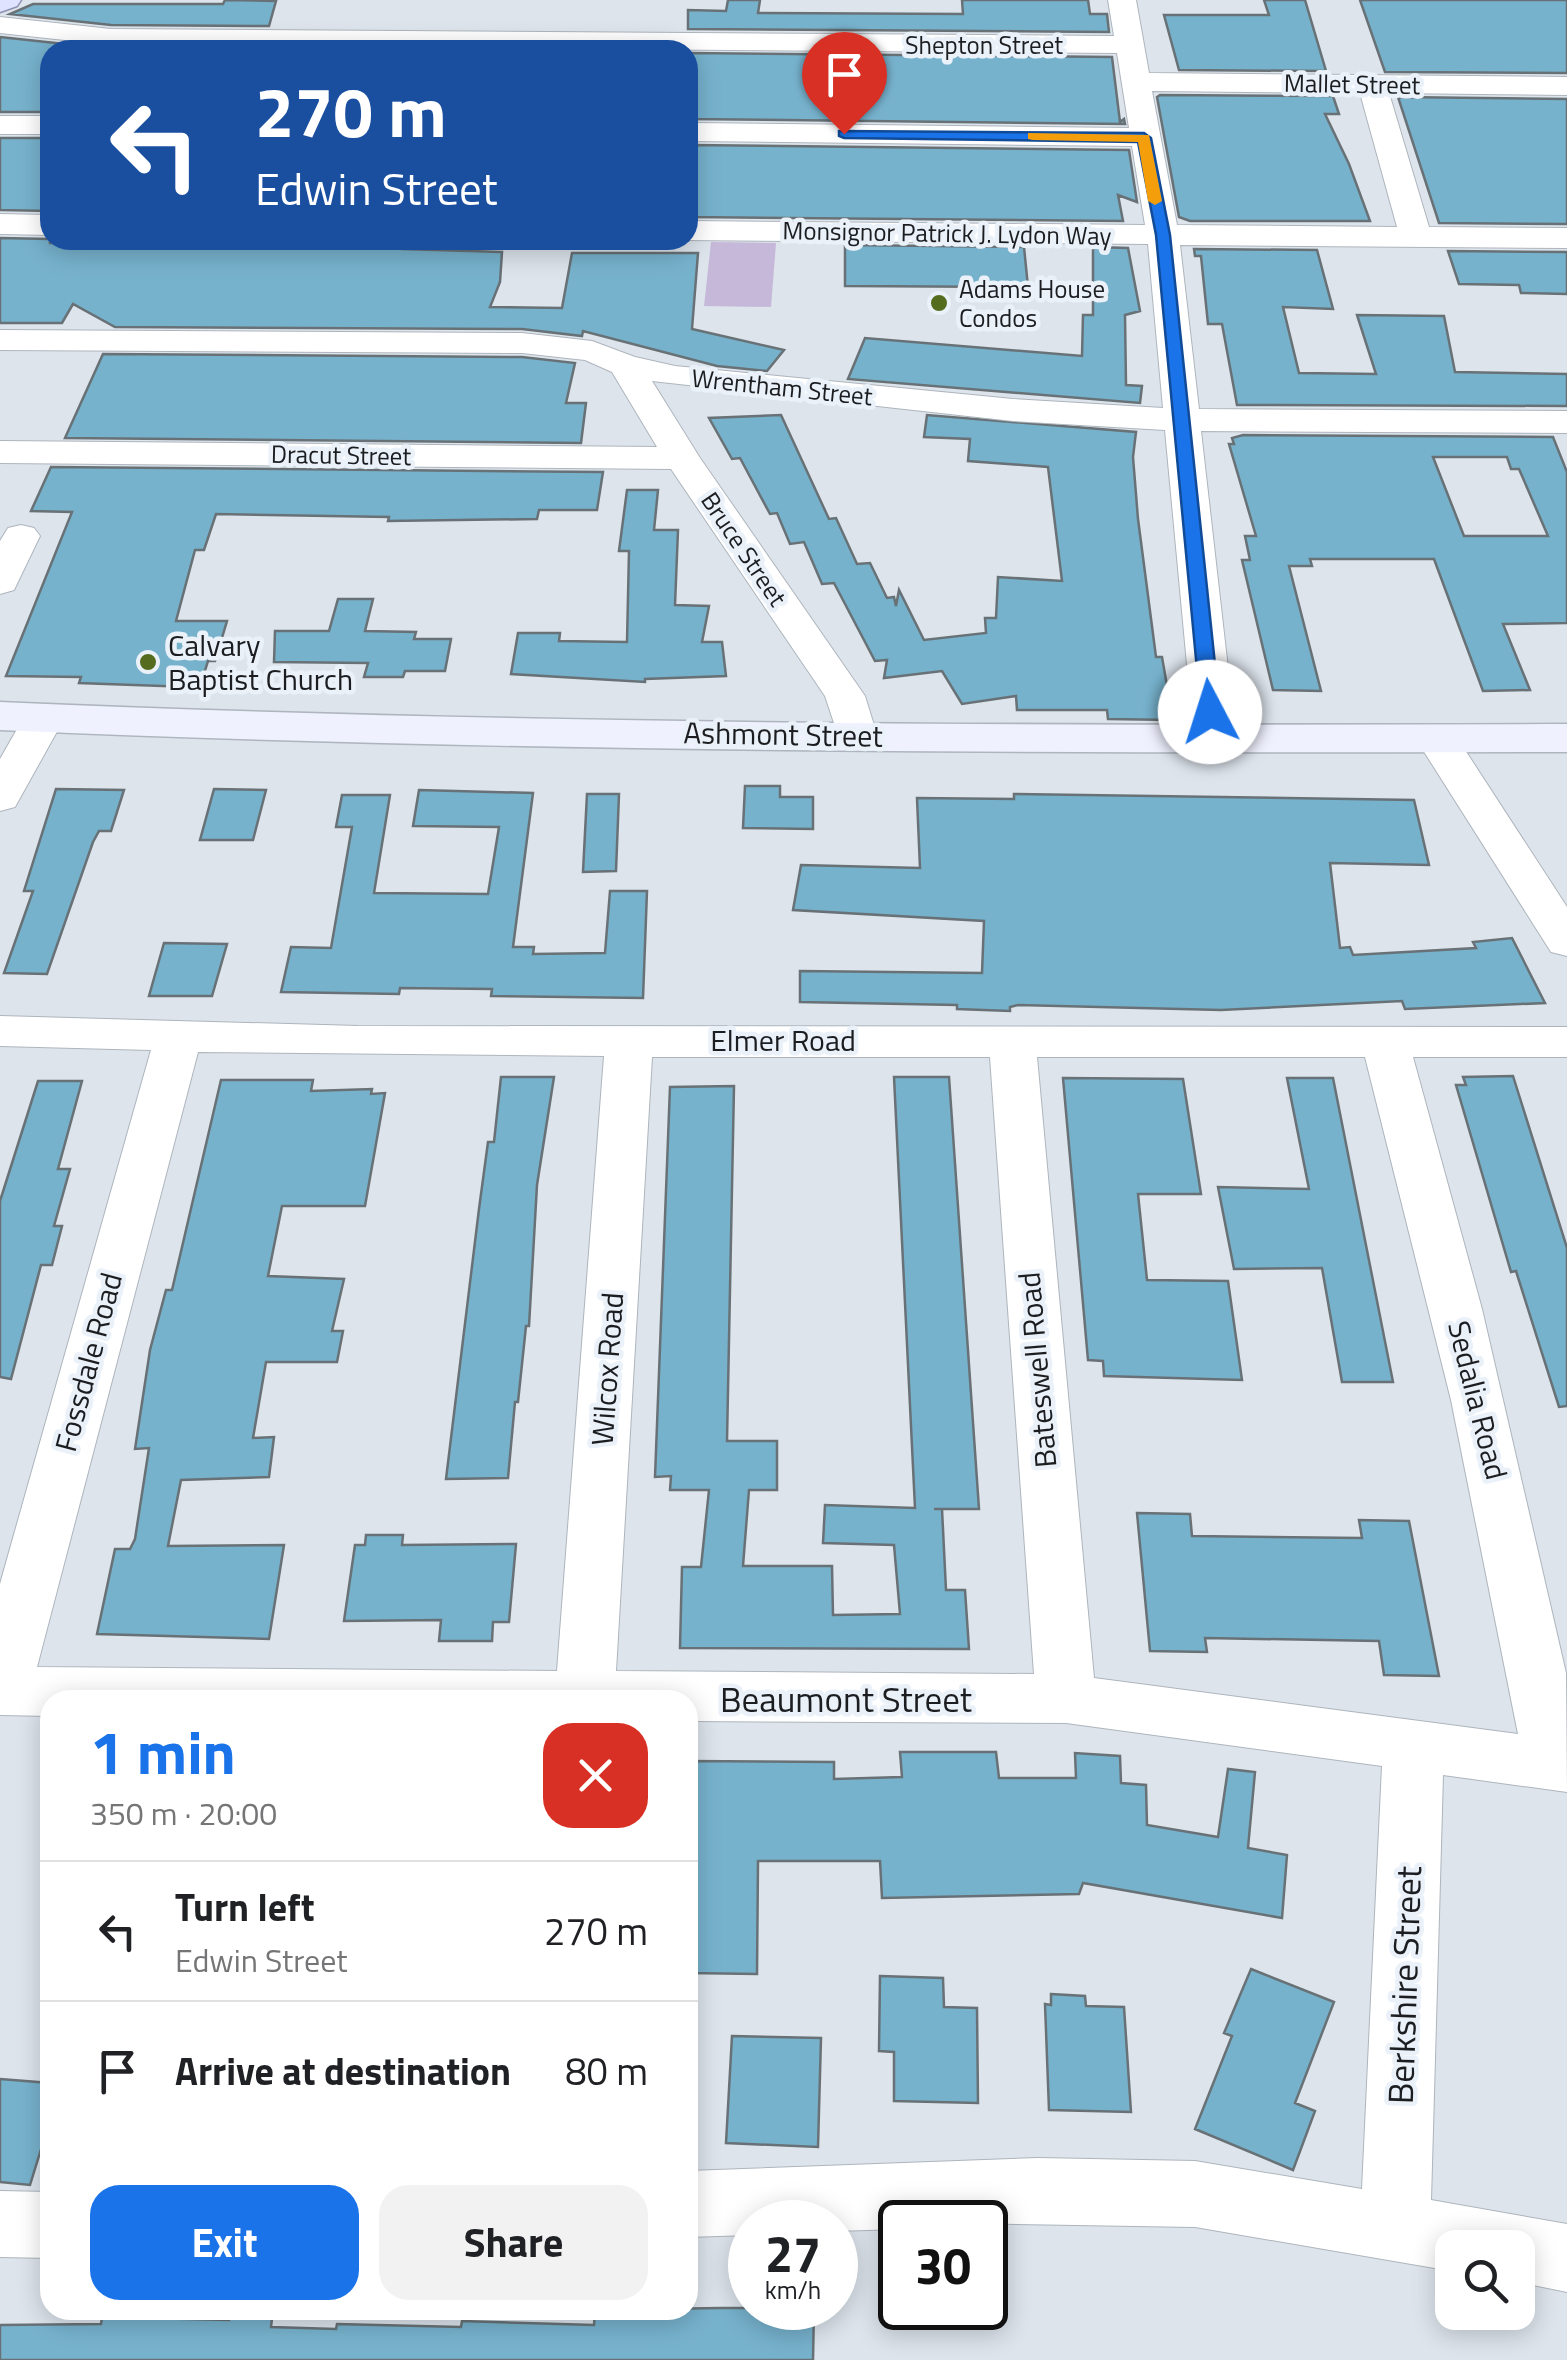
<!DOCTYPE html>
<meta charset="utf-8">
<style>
:root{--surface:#fff;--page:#f2f2f2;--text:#202124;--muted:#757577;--line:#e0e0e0;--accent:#1a73e8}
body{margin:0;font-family:"Titillium Web",sans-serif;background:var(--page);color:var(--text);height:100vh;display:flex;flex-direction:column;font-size:38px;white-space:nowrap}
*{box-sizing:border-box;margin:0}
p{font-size:32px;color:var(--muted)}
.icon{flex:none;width:55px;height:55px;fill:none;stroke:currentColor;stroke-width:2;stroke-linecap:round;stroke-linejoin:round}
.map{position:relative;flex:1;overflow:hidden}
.details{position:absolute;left:40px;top:1690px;width:658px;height:630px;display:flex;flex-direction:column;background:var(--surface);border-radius:30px;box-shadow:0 5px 25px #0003}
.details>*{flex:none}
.top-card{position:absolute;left:40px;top:40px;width:658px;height:210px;border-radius:30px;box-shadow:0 5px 25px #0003;background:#1a4fa0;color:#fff;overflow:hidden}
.fabs{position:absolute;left:1435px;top:2230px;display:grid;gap:20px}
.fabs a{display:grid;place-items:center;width:100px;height:100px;border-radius:20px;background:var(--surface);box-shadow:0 5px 25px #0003;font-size:50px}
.speed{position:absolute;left:728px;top:2200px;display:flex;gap:20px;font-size:50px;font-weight:700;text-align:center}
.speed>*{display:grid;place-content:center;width:130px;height:130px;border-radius:50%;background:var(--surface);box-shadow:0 5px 25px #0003;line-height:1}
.speed small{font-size:25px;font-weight:400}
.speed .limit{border:5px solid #111;border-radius:15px;background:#fff;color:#111}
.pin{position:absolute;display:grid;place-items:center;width:85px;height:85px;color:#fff;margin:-102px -42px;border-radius:50% 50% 50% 0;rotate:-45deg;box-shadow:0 0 10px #0007}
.pin .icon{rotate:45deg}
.me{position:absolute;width:110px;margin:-55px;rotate:355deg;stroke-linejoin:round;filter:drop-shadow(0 0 8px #0008)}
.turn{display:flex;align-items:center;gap:35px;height:210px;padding:0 50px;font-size:45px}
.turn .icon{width:130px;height:130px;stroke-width:2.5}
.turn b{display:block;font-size:70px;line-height:85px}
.round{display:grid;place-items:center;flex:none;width:105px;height:105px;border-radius:30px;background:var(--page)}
.head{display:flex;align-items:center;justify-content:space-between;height:170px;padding:0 50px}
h1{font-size:60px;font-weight:700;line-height:75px;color:var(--accent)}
.primary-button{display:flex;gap:20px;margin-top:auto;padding:20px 50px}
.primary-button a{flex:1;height:115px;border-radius:30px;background:var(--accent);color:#fff;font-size:40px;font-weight:700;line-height:115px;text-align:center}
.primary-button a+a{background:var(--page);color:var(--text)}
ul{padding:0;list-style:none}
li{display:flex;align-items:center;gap:30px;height:140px;padding:0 50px;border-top:2px solid var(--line)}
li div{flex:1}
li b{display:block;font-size:38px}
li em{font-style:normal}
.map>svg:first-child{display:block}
</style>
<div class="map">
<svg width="1567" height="2360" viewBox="0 0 1567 2360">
<rect width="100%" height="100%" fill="#dde4ec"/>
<!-- green -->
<path fill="#c6b8d9" d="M 711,242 L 776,243 L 771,307 L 704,306 Z"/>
<!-- building -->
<path fill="#77b2cd" stroke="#687276" stroke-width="2.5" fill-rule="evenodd" d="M 225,0 L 276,1 L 269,26 L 111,25 L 10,14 L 33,4 L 223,4 Z
M 728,0 L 760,0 L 758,13 L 963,14 L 962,0 L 1088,0 L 1090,14 L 1107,14 L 1109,32 L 688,29 L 688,10 L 726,11 Z
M 1264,0 L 1305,0 L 1326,71 L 1179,70 L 1164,15 L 1269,15 Z
M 1360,0 L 1567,0 L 1567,73 L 1385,72 Z
M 0,37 L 111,49 L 262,50 L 50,50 L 50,112 L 0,112 Z
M 688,53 L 1112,57 L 1120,122 L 1124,119 L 1125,124 L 688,119 Z
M 1160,95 L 1333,96 L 1339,114 L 1325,114 L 1349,164 L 1370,221 L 1190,221 L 1179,217 L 1157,97 Z
M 1398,97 L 1567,99 L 1567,224 L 1439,223 Z
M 0,138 L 50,138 L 50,211 L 0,210 Z
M 688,145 L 1129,150 L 1137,202 L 1118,195 L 1123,221 L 688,217 Z
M 0,238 L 50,239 L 50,243 L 404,245 L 403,249 L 502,252 L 500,282 L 490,307 L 562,308 L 572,253 L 698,253 L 692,329 L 784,350 L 767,371 L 717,366 L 583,331 L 582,336 L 522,329 L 115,327 L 73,304 L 62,323 L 0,323 Z
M 845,245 L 1024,247 L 1028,287 L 845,286 Z
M 1093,247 L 1128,248 L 1140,311 L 1125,315 L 1126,385 L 1142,386 L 1140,403 L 848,379 L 865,338 L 1082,356 L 1083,315 L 1093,315 Z
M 1194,249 L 1317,250 L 1333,309 L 1283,307 L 1299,373 L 1376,374 L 1357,315 L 1444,316 L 1455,372 L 1567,374 L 1567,406 L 1237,405 L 1222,324 L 1208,324 L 1201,256 L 1195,256 Z
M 1448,251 L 1567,252 L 1567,294 L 1521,293 L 1519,285 L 1459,284 Z
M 103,354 L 522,357 L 575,363 L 566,403 L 586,403 L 581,443 L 65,438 Z
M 781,415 L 829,519 L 836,518 L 857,564 L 870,563 L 887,598 L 894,597 L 896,606 L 899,590 L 924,640 L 986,633 L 985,618 L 996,618 L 998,577 L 1062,581 L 1048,467 L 968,461 L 970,439 L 924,437 L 927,415 L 1136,432 L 1133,457 L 1138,519 L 1156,657 L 1162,657 L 1173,720 L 1108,719 L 1107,710 L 1017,710 L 1016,696 L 962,704 L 942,671 L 884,678 L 887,660 L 875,661 L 834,583 L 822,584 L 804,542 L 790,544 L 777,513 L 770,514 L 740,458 L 732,459 L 709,418 Z
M 1243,435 L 1553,437 L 1567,472 L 1567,623 L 1503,624 L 1530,690 L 1483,691 L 1434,559 L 1310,559 L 1312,566 L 1289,566 L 1321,691 L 1273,690 L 1242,560 L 1250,560 L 1245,536 L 1256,536 L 1229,444 L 1234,444 L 1232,438 ZM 1433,457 L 1507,457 L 1511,469 L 1519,469 L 1548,536 L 1464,536 Z
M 51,467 L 603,472 L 597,510 L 539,510 L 537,519 L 388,521 L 389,517 L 216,514 L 204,550 L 195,550 L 176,621 L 227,621 L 215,661 L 208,661 L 202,680 L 192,680 L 190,687 L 79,683 L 81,677 L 6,676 L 72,512 L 31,511 Z
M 627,490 L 658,490 L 654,530 L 678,530 L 675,605 L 709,606 L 702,642 L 722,642 L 726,676 L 645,679 L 645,682 L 511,674 L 518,633 L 560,633 L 559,641 L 627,642 L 629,551 L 619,551 Z
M 338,599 L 373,599 L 365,631 L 416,632 L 414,639 L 451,639 L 445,671 L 405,671 L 403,677 L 364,677 L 368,663 L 274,662 L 275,631 L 329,631 Z
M 745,786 L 780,786 L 780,797 L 813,797 L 813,829 L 743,828 Z
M 56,789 L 124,790 L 111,831 L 99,831 L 93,842 L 47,974 L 4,973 L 33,891 L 24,891 Z
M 214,789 L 266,790 L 253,840 L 200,840 Z
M 419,790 L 533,793 L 513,947 L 534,947 L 533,954 L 605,953 L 610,891 L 647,891 L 643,998 L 491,996 L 492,989 L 400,988 L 399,994 L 281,992 L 291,947 L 331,948 L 352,827 L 336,827 L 342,795 L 390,795 L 374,893 L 488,894 L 499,827 L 413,826 Z
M 587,794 L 619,794 L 616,871 L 583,872 Z
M 1014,794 L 1414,800 L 1429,865 L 1330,863 L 1340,948 L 1350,947 L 1353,955 L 1476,948 L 1473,942 L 1512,938 L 1545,1003 L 1405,1009 L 1402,1001 L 1221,1010 L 1018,1005 L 1010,1007 L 1010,1011 L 957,1009 L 957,1005 L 800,1002 L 800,971 L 982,973 L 984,921 L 793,910 L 801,865 L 920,868 L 917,798 L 1014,799 Z
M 164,943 L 227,944 L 212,996 L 149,996 Z
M 1513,1076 L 1567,1248 L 1567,1406 L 1559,1407 L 1516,1271 L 1511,1272 L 1456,1085 L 1466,1085 L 1463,1077 Z
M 501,1077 L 554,1077 L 537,1185 L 529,1326 L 526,1326 L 518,1402 L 515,1402 L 508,1478 L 446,1479 L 479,1209 L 488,1142 L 494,1142 Z
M 894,1077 L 949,1077 L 979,1509 L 934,1509 L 942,1509 L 946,1590 L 965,1590 L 969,1649 L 680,1648 L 682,1567 L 701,1567 L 709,1490 L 670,1490 L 671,1476 L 655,1477 L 670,1087 L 734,1086 L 727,1441 L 777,1441 L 777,1490 L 749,1490 L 743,1566 L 832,1566 L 833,1615 L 900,1614 L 894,1545 L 823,1543 L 825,1505 L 915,1508 Z
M 1063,1078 L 1183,1079 L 1201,1194 L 1138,1194 L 1147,1280 L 1228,1281 L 1242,1380 L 1104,1376 L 1103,1361 L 1088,1360 Z
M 1287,1078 L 1333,1078 L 1393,1382 L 1342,1382 L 1322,1268 L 1234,1269 L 1218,1187 L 1309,1189 Z
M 221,1080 L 313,1080 L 311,1091 L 372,1089 L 371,1094 L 385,1093 L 365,1206 L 282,1206 L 268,1276 L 344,1279 L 332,1331 L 343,1331 L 337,1362 L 266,1362 L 253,1438 L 274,1437 L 269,1477 L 181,1480 L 168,1546 L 284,1545 L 269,1639 L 97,1634 L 115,1549 L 130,1549 L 135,1539 L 149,1448 L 135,1449 L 150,1350 L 166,1290 L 172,1290 Z
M 38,1081 L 82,1081 L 58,1169 L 70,1169 L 54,1226 L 62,1226 L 52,1265 L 41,1265 L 11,1379 L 0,1377 L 0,1201 Z
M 1137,1513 L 1190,1514 L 1192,1536 L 1362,1538 L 1359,1520 L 1409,1521 L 1439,1676 L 1384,1675 L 1379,1641 L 1205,1638 L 1207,1652 L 1150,1651 Z
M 366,1535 L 403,1535 L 402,1545 L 516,1544 L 509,1622 L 493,1622 L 492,1641 L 439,1641 L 441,1620 L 344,1621 L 355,1545 L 365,1545 Z
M 900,1752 L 996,1752 L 999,1778 L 1076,1778 L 1075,1753 L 1120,1756 L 1121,1783 L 1146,1785 L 1147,1825 L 1218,1837 L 1228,1769 L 1255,1772 L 1248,1848 L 1287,1855 L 1282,1918 L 1083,1883 L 1079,1894 L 882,1898 L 880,1861 L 758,1861 L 757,1974 L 688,1973 L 688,1761 L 834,1762 L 834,1779 L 902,1777 Z
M 1251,1969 L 1334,2002 L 1295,2103 L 1315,2111 L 1293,2170 L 1195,2129 L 1232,2036 L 1224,2033 Z
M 880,1976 L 943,1978 L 944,2007 L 977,2008 L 978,2103 L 894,2101 L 894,2052 L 879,2051 Z
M 1051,1994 L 1085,1996 L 1086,2006 L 1124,2007 L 1131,2112 L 1049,2110 L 1045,2004 L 1051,2005 Z
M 732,2036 L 821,2038 L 818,2147 L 726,2143 Z
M 0,2079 L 50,2083 L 50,2120 L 30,2185 L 0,2182 Z
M 720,2308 L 814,2308 L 813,2360 L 0,2360 L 0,2325 L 101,2324 L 103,2310 L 146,2310 L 145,2318 L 229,2320 L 230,2310 L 273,2310 L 271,2327 L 336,2329 L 337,2324 L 461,2327 L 462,2321 L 594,2325 L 595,2310 Z"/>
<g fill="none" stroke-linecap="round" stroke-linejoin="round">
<defs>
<path id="street" d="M 1108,0 L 1136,0 L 1149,73 L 1567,77 L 1567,95 L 1389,93 L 1429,227 L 1567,228 L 1567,248 L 1180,245 L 1199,409 L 1567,411 L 1567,433 L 1201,431 L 1236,739 L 1230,748 L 1215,751 L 1200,748 L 1194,739 L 1165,430 L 1013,421 L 652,381 L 700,458 L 865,696 L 877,735 L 871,744 L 856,747 L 841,744 L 825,696 L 671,469 L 0,463 L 0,441 L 657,447 L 612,372 L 585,360 L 522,353 L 0,350 L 0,330 L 522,333 L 592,341 L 635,357 L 675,366 L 1013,399 L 1163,408 L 1148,244 L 686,240 L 688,221 L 1145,225 L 1132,146 L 688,141 L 688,123 L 1129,128 L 1117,53 L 111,45 L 0,33 L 0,17 L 111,29 L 1114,36 ZM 1152,91 L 1360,93 L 1397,227 L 1177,225 Z
M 0,116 L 50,116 L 50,134 L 0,134 Z
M 0,214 L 50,215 L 50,235 L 0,234 Z
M 21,525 L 34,528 L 40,536 L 14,590 L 0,594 L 0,541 L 8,528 Z
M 43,707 L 58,710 L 64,719 L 15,807 L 0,811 L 0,759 L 28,710 Z
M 1437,727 L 1452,730 L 1567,907 L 1567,956 L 1551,952 L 1416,739 L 1422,730 Z
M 0,1016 L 358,1026 L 1567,1027 L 1567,1057 L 1413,1057 L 1482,1309 L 1566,1673 L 1567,1792 L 1443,1775 L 1431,2200 L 1567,2224 L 1567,2292 L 1518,2282 L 1518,2248 L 1452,2248 L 1452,2271 L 1195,2227 L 900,2222 L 900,2229 L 835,2231 L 835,2222 L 750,2222 L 750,2235 L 688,2237 L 688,2171 L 1038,2158 L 1195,2161 L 1362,2189 L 1382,1766 L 1066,1723 L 688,1721 L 688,1700 L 50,1700 L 50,1716 L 0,1715 L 0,1584 L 151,1050 L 0,1046 ZM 198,1052 L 604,1056 L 557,1671 L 37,1667 ZM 652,1057 L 990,1057 L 1034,1674 L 616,1671 ZM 1037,1057 L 1365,1057 L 1451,1400 L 1518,1734 L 1094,1678 Z
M 0,2191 L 50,2192 L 50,2258 L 0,2257 Z"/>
<path id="secondary" d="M 0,702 C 522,725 1045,726 1567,724 L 1567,752 C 1045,753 522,753 0,730 Z"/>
<path id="primary" d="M 0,0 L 21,0 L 17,6 L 0,12 Z"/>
</defs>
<!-- street casing -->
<use href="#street" stroke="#aeb5bd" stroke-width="2"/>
<!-- secondary casing -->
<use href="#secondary" stroke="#aeb5bd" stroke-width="3"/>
<!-- primary casing -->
<use href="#primary" stroke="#8d92b1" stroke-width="3"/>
<!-- street -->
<use href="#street" fill="#fff" fill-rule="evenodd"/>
<!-- secondary -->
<use href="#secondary" fill="#eff1ff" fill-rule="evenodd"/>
<!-- primary -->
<use href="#primary" fill="#e0e3ff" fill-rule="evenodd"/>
</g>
<!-- route -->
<path fill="#1a73e8" stroke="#114b97" stroke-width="2.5" d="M 839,131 L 1144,133 L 1151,138 L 1170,235 L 1220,712 L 1217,715 L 1204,715 L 1201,712 L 1156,235 L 1138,142 L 844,138 L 839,136 Z"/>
<!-- slow -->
<path fill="#f59e0b" d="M 1028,133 L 1149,135 L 1162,201 L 1155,205 L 1148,201 L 1138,142 L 1033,140 L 1028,139 Z"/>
<!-- markers -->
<g fill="#536c1e" stroke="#eaf1f9" stroke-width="4">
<circle cx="939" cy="303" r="10"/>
<circle cx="148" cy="662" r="10"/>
</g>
<g text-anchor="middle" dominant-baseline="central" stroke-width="9" stroke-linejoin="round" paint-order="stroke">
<!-- far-street labels -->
<g font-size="25" fill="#1b1d20" stroke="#eaf1f9">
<text x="984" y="45">Shepton Street</text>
<text transform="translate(1352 84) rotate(1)">Mallet Street</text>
<text transform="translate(947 233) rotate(1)">Monsignor Patrick J. Lydon Way</text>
<text transform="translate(782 387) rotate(6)">Wrentham Street</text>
<text transform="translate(341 455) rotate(1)">Dracut Street</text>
<text transform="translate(744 549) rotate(56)">Bruce Street</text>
</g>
<!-- far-poi labels -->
<g font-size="25" fill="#1b1d20" stroke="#eaf1f9" text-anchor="start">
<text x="959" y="289">Adams House<tspan x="959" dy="29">Condos</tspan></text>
</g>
<!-- poi labels -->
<g font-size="30" fill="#1b1d20" stroke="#eaf1f9" text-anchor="start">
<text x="168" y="645">Calvary<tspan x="168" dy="34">Baptist Church</tspan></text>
</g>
<!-- street labels -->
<g font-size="30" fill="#1b1d20" stroke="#eaf1f9">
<text transform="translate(783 734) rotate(1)">Ashmont Street</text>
<text x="783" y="1040">Elmer Road</text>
<text transform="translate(88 1362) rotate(-75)">Fossdale Road</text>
<text transform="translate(607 1369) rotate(-86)">Wilcox Road</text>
<text transform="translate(1037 1370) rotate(-95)">Bateswell Road</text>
<text transform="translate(1478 1400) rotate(76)">Sedalia Road</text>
</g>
<!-- near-street labels -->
<g font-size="35" fill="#1b1d20" stroke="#eaf1f9">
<text x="846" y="1699">Beaumont Street</text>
<text transform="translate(1404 1985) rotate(-88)">Berkshire Street</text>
</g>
</g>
</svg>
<div class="fabs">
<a><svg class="icon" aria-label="search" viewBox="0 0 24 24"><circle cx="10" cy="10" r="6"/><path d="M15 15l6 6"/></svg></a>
</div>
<div class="speed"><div>27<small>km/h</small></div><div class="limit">30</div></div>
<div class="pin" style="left:844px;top:134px;background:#d93025"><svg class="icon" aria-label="arrive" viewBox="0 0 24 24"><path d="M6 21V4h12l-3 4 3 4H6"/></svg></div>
<svg class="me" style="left:1210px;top:712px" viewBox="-20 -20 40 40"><circle r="19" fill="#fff"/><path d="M0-13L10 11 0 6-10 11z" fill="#1a73e8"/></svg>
<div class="top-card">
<div class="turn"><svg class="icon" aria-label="left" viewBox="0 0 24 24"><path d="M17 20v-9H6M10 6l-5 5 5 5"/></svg><div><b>270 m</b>Edwin Street</div></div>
</div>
<section class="details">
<div class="head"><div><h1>1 min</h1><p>350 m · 20:00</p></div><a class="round" style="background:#d93025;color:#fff"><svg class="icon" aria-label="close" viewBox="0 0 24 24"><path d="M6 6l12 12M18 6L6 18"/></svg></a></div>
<ul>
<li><svg class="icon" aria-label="left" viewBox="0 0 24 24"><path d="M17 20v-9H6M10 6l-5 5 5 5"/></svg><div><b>Turn left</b><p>Edwin Street</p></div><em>270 m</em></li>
<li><svg class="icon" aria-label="arrive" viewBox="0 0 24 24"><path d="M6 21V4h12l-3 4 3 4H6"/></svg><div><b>Arrive at destination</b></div><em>80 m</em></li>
</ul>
<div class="primary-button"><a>Exit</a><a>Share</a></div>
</section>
</div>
